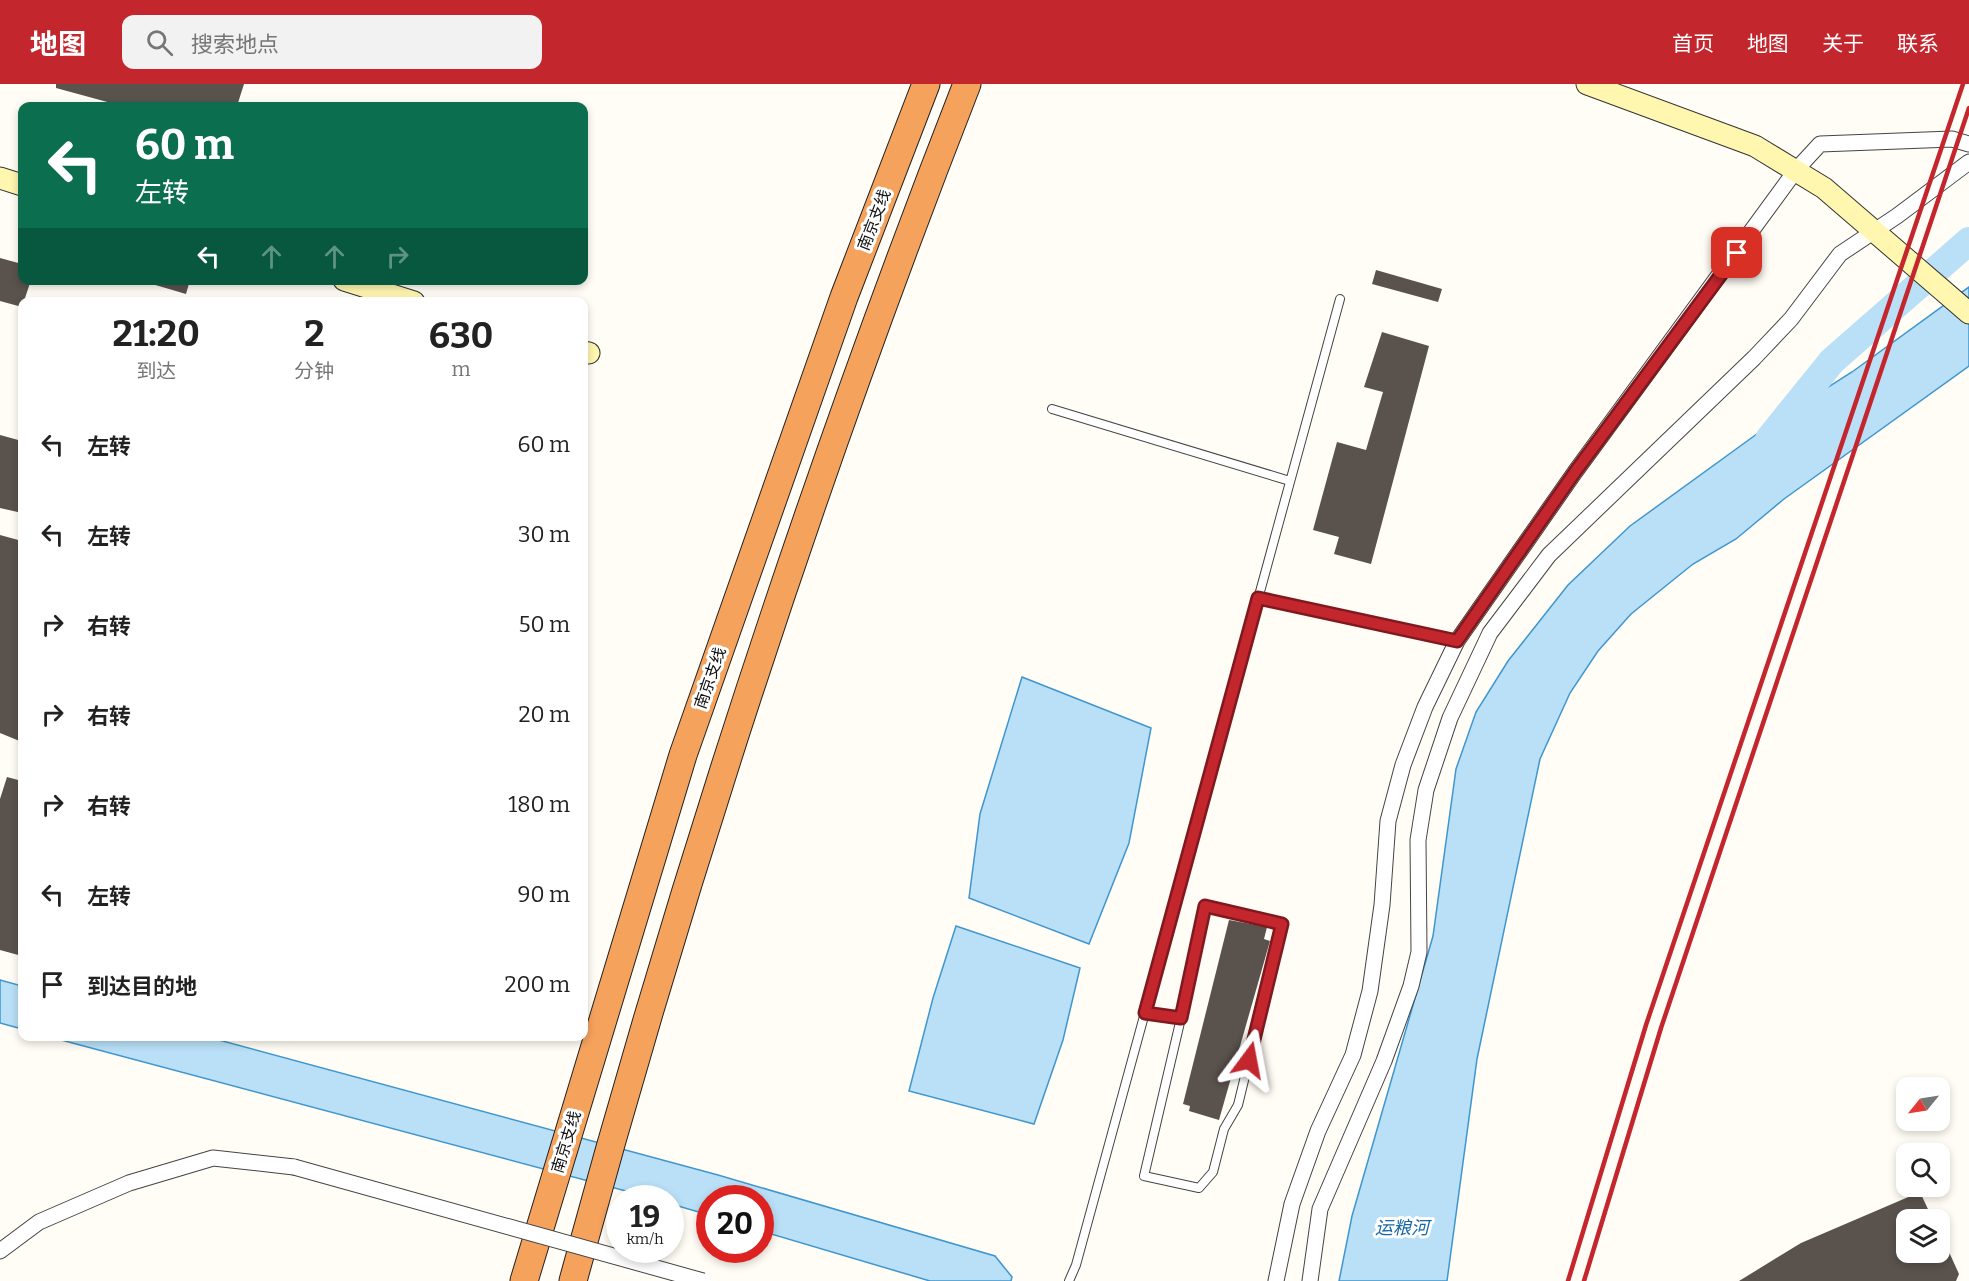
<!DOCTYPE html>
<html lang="zh">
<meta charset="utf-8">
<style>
:root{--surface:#fff;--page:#f2f2f2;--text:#222;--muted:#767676;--accent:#c4262e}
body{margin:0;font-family:Bitter,"Noto Sans SC",serif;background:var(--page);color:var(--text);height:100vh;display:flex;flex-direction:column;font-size:22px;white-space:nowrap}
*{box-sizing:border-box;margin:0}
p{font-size:20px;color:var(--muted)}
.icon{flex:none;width:33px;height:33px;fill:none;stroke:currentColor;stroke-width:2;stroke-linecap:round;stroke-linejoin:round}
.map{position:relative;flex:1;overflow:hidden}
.side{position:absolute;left:18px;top:213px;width:570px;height:744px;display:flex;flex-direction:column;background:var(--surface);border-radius:12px;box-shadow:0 3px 9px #0003}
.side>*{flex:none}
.top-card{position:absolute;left:18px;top:18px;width:570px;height:183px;border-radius:12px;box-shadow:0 3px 9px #0003;background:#0b6e4f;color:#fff;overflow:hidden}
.needle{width:39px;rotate:240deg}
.tools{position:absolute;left:1896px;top:993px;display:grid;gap:12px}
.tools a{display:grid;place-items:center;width:54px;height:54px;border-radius:12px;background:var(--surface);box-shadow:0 3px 9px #0003;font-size:30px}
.speed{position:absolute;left:606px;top:1101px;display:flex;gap:12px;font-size:30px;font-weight:700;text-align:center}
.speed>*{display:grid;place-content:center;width:78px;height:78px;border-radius:50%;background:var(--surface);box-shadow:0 3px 9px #0003;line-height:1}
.speed small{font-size:15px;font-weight:400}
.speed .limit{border:9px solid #d22;background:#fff;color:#111}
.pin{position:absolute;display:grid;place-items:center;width:51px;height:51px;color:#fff;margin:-26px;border-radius:12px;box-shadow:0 3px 9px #0006}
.me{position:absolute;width:66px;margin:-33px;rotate:13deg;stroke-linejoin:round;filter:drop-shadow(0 0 4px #0008)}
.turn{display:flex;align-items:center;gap:21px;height:126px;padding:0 18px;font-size:27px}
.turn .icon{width:78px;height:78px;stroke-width:2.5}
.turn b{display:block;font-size:42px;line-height:51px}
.lanes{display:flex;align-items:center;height:57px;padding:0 18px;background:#0003;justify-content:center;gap:30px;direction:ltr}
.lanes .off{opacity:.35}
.eta{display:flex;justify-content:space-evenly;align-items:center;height:102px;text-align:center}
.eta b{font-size:36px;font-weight:700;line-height:42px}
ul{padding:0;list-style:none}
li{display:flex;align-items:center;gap:18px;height:90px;padding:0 18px}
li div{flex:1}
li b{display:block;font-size:22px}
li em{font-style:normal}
header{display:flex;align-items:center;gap:36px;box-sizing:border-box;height:84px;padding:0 30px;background:var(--accent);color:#fff}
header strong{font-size:28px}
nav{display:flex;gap:33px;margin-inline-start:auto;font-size:21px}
.search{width:420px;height:54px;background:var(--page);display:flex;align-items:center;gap:15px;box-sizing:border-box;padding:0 21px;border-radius:12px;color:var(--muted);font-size:22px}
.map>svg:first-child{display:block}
</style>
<header>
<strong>地图</strong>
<div class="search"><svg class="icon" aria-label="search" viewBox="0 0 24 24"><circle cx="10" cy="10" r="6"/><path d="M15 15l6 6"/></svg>搜索地点</div>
<nav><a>首页</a><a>地图</a><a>关于</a><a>联系</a></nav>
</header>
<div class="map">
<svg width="1969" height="1197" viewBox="0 0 1969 1197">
<rect width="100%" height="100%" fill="#fffdf5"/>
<!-- water -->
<path fill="#b9e0f7" stroke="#3f96cf" stroke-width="1.5" d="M 1969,203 L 1969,282 L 1784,415 L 1736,455 L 1693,480 L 1631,530 L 1598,567 L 1570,609 L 1540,675 L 1477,975 L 1447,1197 L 1339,1197 L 1352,1132 L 1433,852 L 1456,685 L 1476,628 L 1508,577 L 1568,501 L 1630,442 L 1772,339 L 1852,288 Z
M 1022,593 L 1151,644 L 1129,759 L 1089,860 L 969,814 L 980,730 Z
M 956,842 L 1080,884 L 1063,956 L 1034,1040 L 909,1007 L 933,914 Z
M 0,896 L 22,902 L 22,945 L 0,939 Z
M 50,953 L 208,953 L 718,1091 L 995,1172 L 1012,1193 L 1011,1197 L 930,1197 L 761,1147 L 760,1114 L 710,1114 L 709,1131 L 671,1120 L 670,1114 L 652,1114 Z"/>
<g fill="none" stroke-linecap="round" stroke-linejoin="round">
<!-- river -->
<path stroke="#b9e0f7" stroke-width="28" d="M 1769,355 L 1832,277 L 1969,157"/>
</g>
<!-- building -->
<path fill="#5a524d" d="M 56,0 L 244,0 L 237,22 L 122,22 L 56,4 Z
M 0,174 L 22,180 L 22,196 L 31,196 L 22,223 L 0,217 Z
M 1376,186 L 1442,205 L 1438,218 L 1372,200 Z
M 153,196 L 190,196 L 186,210 L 152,200 Z
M 1382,248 L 1429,262 L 1371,480 L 1334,470 L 1339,453 L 1313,446 L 1337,358 L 1366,366 L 1383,308 L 1364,303 Z
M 0,351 L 22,357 L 22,429 L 0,424 Z
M 0,451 L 22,457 L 22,658 L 0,649 Z
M 7,693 L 22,697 L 22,872 L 0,866 L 0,715 Z
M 1229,836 L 1267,843 L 1264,855 L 1270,857 L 1219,1036 L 1189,1027 L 1190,1022 L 1183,1020 Z
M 1920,1108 L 1933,1136 L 1906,1136 L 1906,1168 L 1949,1168 L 1959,1190 L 1956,1197 L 1739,1197 L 1801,1159 Z"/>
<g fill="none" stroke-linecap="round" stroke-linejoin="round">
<defs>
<path id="lane" d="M 1052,325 L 1290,397
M 1258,514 L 1457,557
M 1145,929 L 1181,934 L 1144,1092 L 1199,1104 L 1213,1088 L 1224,1045 L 1238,1021 L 1282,840 L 1205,822 L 1181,934
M 1069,1197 L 1076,1181 L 1340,215"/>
<path id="street" d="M 0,1167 L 39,1138 L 129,1099 L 213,1074 L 294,1083
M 1276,1197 L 1292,1120 L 1318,1047 L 1353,971 L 1370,907 L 1382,821 L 1388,737 L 1403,681 L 1425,623 L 1457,557 L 1575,388 L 1796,86 L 1820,60 L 1952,55 L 1969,60
M 1310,1197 L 1320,1125 L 1384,977 L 1411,902 L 1419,868 L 1418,756 L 1426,706 L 1450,634 L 1490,549 L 1549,471 L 1754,274 L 1791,235 L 1840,170 L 1897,132 L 1969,78"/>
<path id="secondary" d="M 1587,0 L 1755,62 L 1824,104 L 1969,229
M 0,94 L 22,101
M 344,196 L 414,218
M 584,268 L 589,269"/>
<path id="highway" d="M 524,1197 L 683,671 L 844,213 L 926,0
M 573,1197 C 683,792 814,391 967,0"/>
</defs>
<!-- lane casing -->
<use href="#lane" stroke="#444" stroke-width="10"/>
<!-- street casing -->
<use href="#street" stroke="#444" stroke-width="17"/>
<!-- secondary casing -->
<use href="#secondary" stroke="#333" stroke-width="23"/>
<!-- highway casing -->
<use href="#highway" stroke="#222" stroke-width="29"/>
<!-- lane -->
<use href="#lane" stroke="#fff" stroke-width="8"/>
<!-- street -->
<use href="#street" stroke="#fff" stroke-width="15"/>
<!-- secondary -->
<use href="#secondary" stroke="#fff6b0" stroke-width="21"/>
<!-- highway -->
<use href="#highway" stroke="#f5a25d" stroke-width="27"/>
<!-- rail -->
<path stroke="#c4262e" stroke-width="4.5" d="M 1568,1197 L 1646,941 L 1963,0
M 1584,1197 L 1661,944 L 1969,24"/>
<defs>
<path id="street-bridge" d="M 294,1083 L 703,1197"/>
</defs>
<!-- street-bridge casing -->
<use href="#street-bridge" stroke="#444" stroke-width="17" stroke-linecap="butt"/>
<!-- street-bridge -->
<use href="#street-bridge" stroke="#fff" stroke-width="15"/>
</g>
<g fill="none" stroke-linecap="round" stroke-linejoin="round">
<defs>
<path id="route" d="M 1249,976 L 1282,840 L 1205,822 L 1181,934 L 1145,929 L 1258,514 L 1457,557 L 1575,388 L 1737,169"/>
</defs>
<!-- route casing -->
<use href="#route" stroke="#7f191e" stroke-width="15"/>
<!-- route -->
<use href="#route" stroke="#c4262e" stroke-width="10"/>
</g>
<g text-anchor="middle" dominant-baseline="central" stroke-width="6" stroke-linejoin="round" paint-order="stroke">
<!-- street labels -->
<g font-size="16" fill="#111" stroke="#fff">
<text transform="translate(874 136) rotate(-69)">南京支线</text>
<text transform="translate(710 594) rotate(-71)">南京支线</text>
<text transform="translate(566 1058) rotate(-73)">南京支线</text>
</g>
<!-- water labels -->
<g font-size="18" font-style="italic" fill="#1768a6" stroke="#fff">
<text x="1402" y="1144">运粮河</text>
</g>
</g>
</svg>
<div class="tools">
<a><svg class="needle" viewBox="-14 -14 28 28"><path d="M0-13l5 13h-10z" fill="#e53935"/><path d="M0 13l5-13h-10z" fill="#767676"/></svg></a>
<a><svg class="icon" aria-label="search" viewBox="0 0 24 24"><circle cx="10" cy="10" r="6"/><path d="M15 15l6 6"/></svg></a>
<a><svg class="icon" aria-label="layers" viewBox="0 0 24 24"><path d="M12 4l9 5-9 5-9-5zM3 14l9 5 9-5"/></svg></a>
</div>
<div class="speed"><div>19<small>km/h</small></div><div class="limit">20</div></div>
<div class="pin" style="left:1737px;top:169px;background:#d93025"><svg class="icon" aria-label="arrive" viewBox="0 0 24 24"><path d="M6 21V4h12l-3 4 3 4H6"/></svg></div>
<svg class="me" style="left:1249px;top:976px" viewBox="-20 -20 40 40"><path d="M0-17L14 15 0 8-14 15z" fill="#c4262e" stroke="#fff" stroke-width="4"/></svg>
<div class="top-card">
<div class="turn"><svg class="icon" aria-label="left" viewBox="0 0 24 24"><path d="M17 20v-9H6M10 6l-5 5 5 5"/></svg><div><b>60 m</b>左转</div></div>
<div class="lanes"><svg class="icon" aria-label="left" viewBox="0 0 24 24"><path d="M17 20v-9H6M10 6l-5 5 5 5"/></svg><svg class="icon off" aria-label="ahead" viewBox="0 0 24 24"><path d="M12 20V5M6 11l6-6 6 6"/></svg><svg class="icon off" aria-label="ahead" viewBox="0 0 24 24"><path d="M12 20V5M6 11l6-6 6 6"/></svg><svg class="icon off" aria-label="right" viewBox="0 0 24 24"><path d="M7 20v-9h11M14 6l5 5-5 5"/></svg></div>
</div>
<section class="side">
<div class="eta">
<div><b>21:20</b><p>到达</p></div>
<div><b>2</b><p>分钟</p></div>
<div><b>630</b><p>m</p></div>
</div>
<ul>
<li><svg class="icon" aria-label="left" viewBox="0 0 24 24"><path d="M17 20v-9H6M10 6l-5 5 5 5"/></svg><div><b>左转</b></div><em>60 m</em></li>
<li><svg class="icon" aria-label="left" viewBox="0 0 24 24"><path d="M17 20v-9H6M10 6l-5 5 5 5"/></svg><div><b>左转</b></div><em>30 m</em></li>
<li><svg class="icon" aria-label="right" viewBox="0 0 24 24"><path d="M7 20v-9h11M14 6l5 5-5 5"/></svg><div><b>右转</b></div><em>50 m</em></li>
<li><svg class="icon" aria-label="right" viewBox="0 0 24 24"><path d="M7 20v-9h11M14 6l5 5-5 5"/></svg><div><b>右转</b></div><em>20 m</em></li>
<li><svg class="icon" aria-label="right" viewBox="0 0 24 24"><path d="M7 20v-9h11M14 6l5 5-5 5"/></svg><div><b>右转</b></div><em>180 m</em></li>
<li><svg class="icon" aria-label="left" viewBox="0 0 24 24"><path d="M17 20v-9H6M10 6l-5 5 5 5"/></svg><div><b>左转</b></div><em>90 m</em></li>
<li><svg class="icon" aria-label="arrive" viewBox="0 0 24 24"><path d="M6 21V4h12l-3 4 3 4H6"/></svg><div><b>到达目的地</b></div><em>200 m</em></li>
</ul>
</section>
</div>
